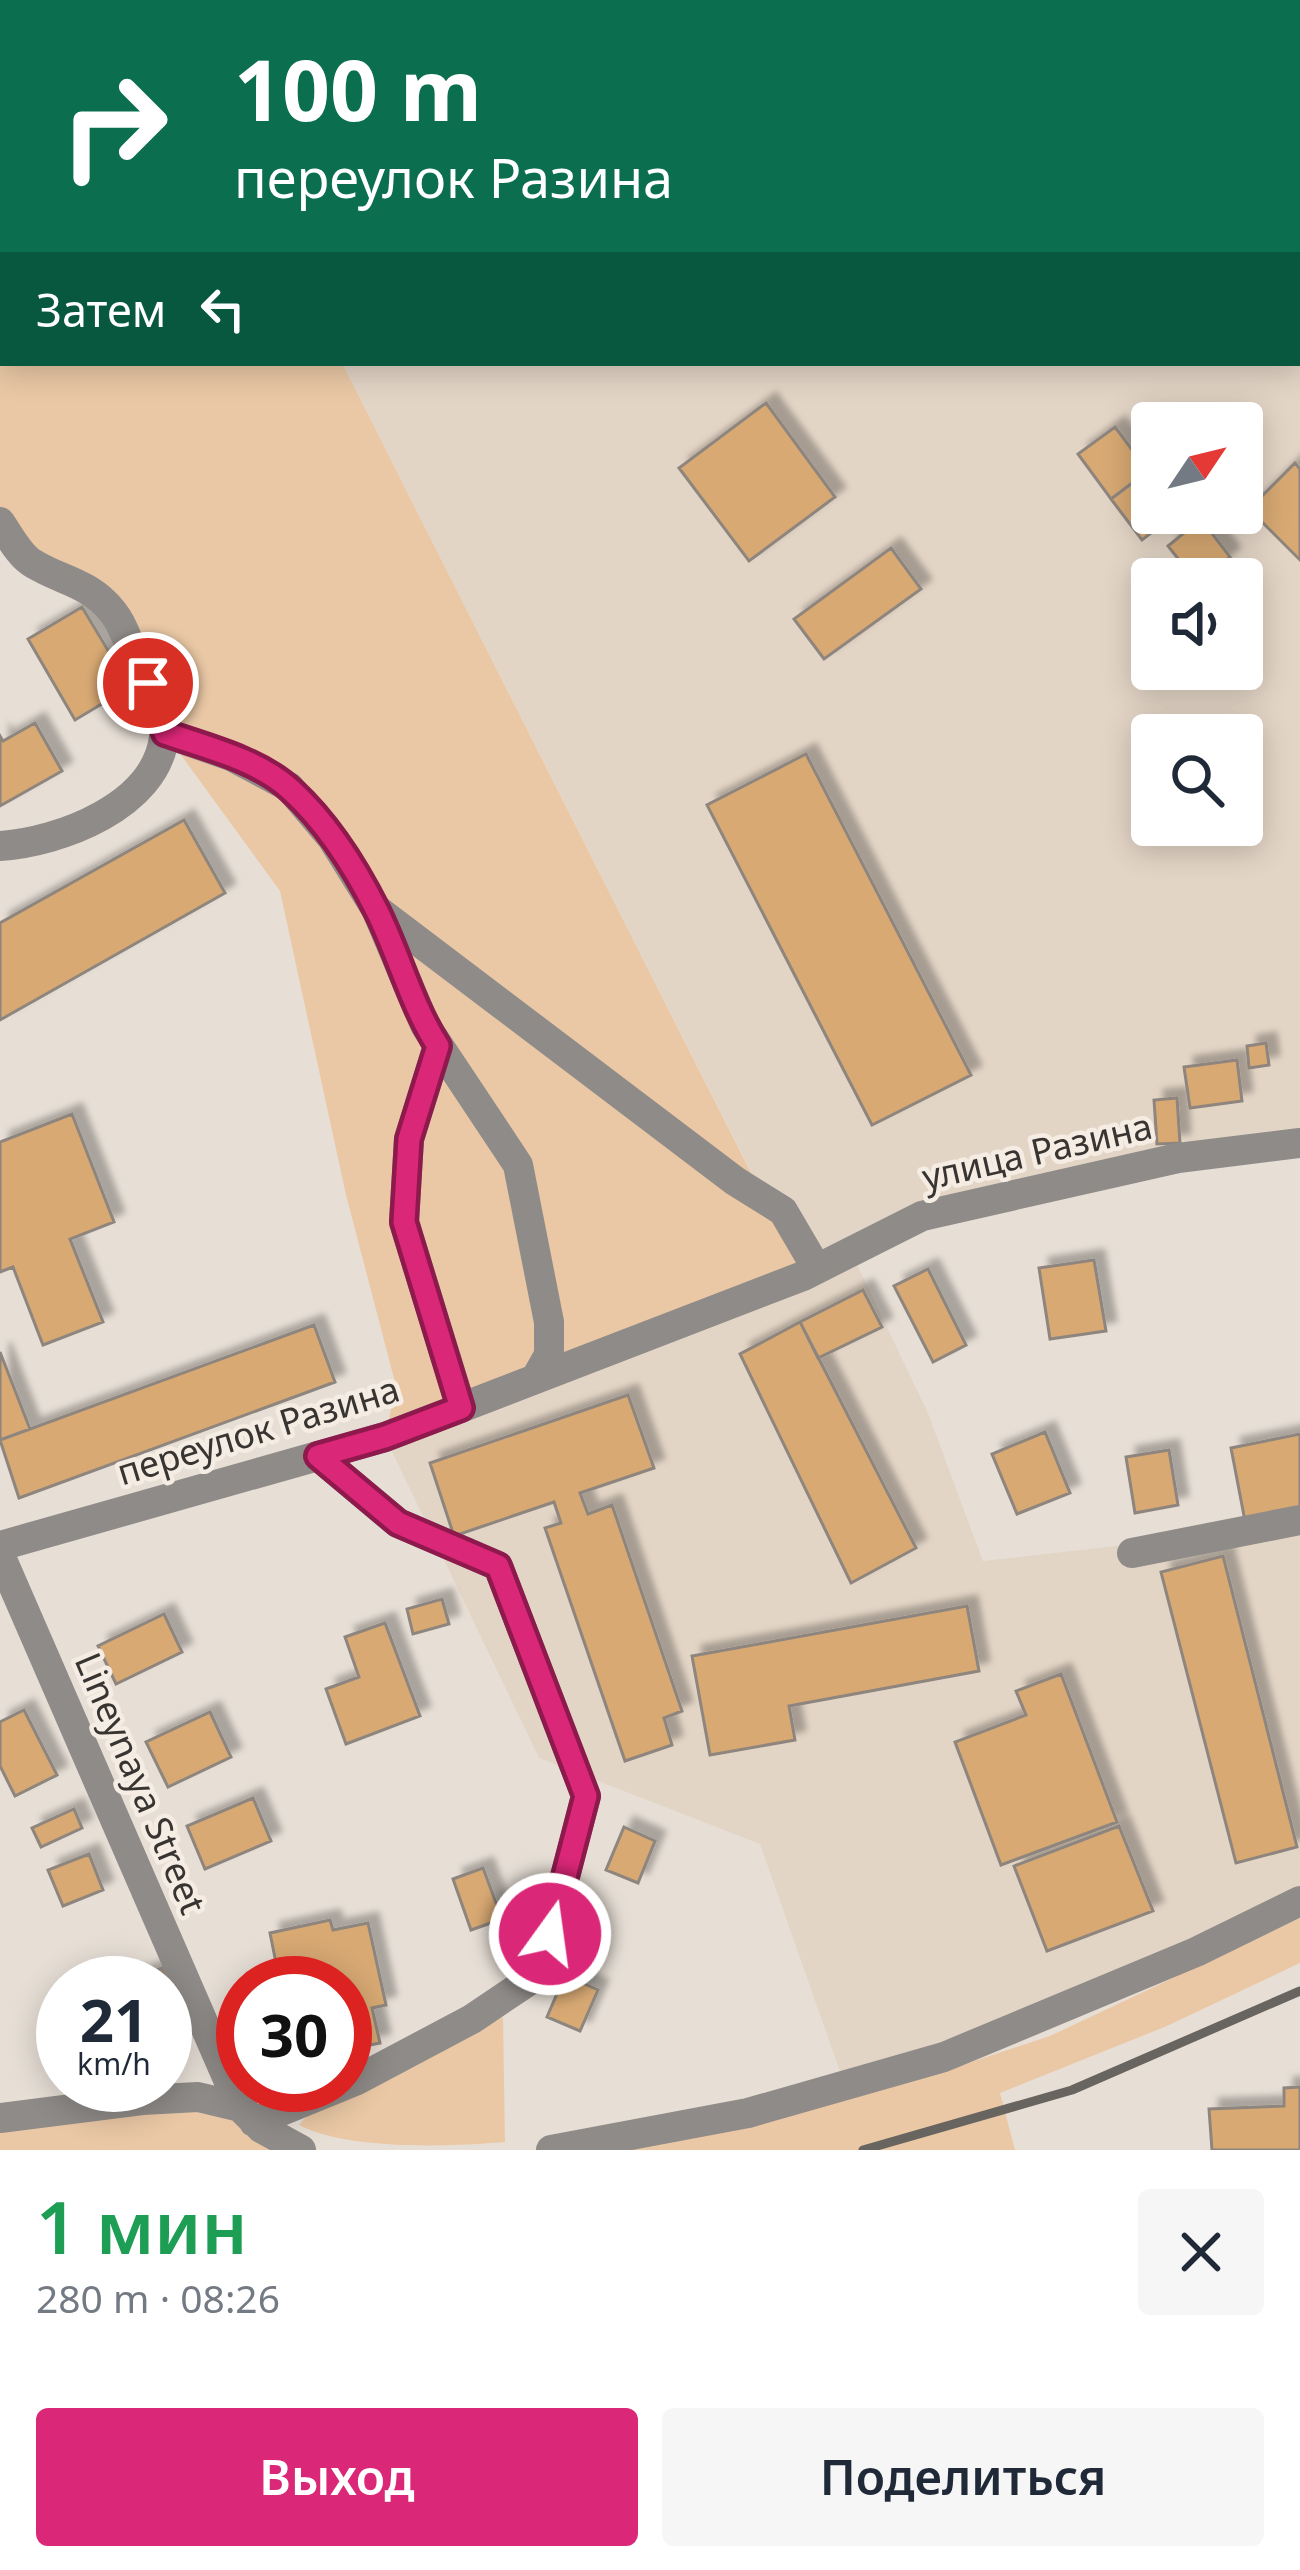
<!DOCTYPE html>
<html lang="ru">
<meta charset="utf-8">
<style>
:root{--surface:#fff;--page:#f6f6f7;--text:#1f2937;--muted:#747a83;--accent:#db2777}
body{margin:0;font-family:"Noto Sans",sans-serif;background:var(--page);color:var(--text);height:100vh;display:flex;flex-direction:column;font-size:45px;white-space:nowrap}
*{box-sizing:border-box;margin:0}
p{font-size:39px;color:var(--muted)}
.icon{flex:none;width:66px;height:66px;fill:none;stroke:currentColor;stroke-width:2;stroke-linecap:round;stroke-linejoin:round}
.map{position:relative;height:2150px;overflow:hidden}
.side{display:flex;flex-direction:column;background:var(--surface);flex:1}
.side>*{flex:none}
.banner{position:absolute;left:0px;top:0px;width:1302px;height:366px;box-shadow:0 6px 30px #0003;background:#0b6e4f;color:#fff;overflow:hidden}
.needle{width:78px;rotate:55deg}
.tools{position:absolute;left:1131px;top:402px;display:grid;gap:24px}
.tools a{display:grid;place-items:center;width:132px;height:132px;border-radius:12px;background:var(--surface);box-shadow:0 6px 30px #0003;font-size:60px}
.speed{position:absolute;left:36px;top:1956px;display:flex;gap:24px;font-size:60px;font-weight:700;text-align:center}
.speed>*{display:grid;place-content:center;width:156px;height:156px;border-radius:50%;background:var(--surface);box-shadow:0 6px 30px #0003;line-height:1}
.speed small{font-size:30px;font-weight:400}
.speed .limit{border:18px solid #d22;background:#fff;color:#111}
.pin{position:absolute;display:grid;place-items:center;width:102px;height:102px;color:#fff;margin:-51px;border:6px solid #fff;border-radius:50%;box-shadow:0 3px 12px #0007}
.me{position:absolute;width:132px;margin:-66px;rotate:14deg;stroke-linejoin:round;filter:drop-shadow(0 0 9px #0008)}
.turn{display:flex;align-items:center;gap:42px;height:252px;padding:0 36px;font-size:54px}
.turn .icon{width:156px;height:156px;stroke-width:2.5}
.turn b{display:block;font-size:84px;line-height:102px}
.then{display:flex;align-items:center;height:114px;padding:0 36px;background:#0003;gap:24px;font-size:45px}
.round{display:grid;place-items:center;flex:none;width:126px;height:126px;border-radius:12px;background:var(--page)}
.head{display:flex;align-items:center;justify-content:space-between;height:204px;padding:0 36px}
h1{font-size:72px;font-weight:600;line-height:90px;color:#1e9e55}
.button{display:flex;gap:24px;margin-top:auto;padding:24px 36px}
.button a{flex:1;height:138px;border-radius:12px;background:var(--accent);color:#fff;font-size:48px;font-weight:600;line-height:138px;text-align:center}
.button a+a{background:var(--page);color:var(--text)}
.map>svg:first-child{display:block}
</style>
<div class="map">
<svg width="1300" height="2150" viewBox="0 0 1300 2150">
<defs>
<filter id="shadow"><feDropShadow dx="10" dy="-10" stdDeviation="3" flood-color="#0004"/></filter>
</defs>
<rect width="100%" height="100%" fill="#e7dfd6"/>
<!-- built -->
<path fill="#e3d5c6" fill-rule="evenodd" d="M 158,0 L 1300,0 L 1300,1143 L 922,1216 L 851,1252 L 928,1413 L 983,1561 L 1300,1525 L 1300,1901 L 845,2086 L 760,1844 L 539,1758 L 385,1437 L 803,1275 L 342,363 L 1299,363 L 1299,3 ZM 1152,423 L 1242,423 L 1242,513 L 1152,513 ZM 1152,579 L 1242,579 L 1242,669 L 1152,669 ZM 1152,735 L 1242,735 L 1242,825 L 1152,825 Z"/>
<!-- green -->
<path fill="#eac8a5" d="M 0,0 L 159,3 L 3,3 L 3,363 L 342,363 L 803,1276 L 385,1437 L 396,1386 L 346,1195 L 280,891 L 165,733 L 114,613 L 0,522 Z
M 1300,1918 L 1300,1963 L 1167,2026 L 1000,2093 L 1015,2150 L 600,2150 L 962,2065 L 1050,2036 Z
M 503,2017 L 505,2142 C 446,2147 347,2150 299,2125 L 308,2115 Z
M 205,2109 L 229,2117 L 276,2150 L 0,2150 L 0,2130 L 107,2112 Z"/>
<!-- building -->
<path fill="#d8a973" stroke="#8e867e" stroke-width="3" filter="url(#shadow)" d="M 766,403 L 835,497 L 749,561 L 679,468 Z
M 1115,427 L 1148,471 L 1111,499 L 1078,454 Z
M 1295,463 L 1300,469 L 1300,560 L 1249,509 Z
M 1148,471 L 1152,476 L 1152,513 L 1177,513 L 1142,540 L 1111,499 Z
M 1201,519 L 1230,557 L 1203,579 L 1194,579 L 1168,546 Z
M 891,548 L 921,589 L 824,659 L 794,619 Z
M 82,607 L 130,687 L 75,720 L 28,639 Z
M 35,723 L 62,771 L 0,806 L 0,736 L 3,741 Z
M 806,754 L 971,1075 L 872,1125 L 707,805 Z
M 184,820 L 225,893 L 0,1020 L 0,923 Z
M 1266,1043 L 1269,1065 L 1249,1068 L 1247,1046 Z
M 1237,1060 L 1242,1101 L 1190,1108 L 1184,1067 Z
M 1177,1098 L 1180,1143 L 1157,1144 L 1154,1100 Z
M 72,1114 L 114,1222 L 70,1239 L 103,1322 L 43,1345 L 13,1267 L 0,1272 L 0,1142 Z
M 1094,1260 L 1106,1331 L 1050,1339 L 1039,1268 Z
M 928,1269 L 966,1345 L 933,1362 L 894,1286 Z
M 863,1290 L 882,1327 L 818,1358 L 800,1322 Z
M 800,1322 L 916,1548 L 851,1583 L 740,1354 Z
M 314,1325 L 335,1382 L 19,1498 L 0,1440 Z
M 0,1352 L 30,1429 L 0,1440 Z
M 628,1395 L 654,1468 L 580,1493 L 588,1514 L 612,1505 L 682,1711 L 664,1718 L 672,1745 L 625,1761 L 545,1528 L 561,1523 L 554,1502 L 454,1536 L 430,1463 Z
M 1045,1432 L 1070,1493 L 1017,1514 L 992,1454 Z
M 1300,1434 L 1300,1510 L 1245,1521 L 1231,1448 Z
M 1169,1450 L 1178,1505 L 1135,1513 L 1126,1457 Z
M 1223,1556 L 1297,1847 L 1236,1863 L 1161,1572 Z
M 442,1599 L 449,1624 L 413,1634 L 407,1609 Z
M 967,1606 L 979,1671 L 789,1706 L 795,1740 L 710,1755 L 692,1656 Z
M 164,1614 L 182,1652 L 116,1684 L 98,1646 Z
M 385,1623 L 420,1716 L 346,1744 L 326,1689 L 359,1677 L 345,1637 Z
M 1061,1674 L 1117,1822 L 1001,1865 L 955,1742 L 1026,1715 L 1016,1691 Z
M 24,1710 L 57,1775 L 15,1796 L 0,1766 L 0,1722 Z
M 210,1712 L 231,1757 L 168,1787 L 146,1742 Z
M 253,1798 L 271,1841 L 205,1869 L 187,1826 Z
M 74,1809 L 82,1828 L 41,1847 L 32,1828 Z
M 1119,1826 L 1153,1911 L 1047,1951 L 1014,1866 Z
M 624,1827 L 655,1841 L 638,1883 L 606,1870 Z
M 89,1854 L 103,1890 L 63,1906 L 48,1870 Z
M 483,1868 L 502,1919 L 471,1930 L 453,1879 Z
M 330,1920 L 333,1930 L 368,1923 L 386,2005 L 372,2008 L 380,2043 L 345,2050 L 345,1983 L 280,1983 L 270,1933 Z
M 162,1968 L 182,2024 L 165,2031 L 165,1983 L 121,1983 Z
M 565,1975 L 598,1990 L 580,2031 L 547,2017 Z
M 1300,2087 L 1300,2150 L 1212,2150 L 1209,2109 L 1284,2106 L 1284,2088 Z"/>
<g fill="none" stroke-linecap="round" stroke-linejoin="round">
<!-- minor -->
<path stroke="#8f8b88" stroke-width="30" d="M 0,522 C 9,535 20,557 34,564 C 62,581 90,583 112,611 C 123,624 129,644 136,660 C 146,680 167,714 164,737 C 156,806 60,842 0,846
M 165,733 L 231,756 L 289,787 L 332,838 L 376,909 L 425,1025 L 518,1165 L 549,1322 L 549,1355 L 536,1378
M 376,909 L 735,1181 L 783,1211 L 817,1269
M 438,1046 L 409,1139 L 404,1222 L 461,1407
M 0,1546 L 385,1437 L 803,1276 L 922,1216 L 1178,1158 L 1300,1143
M 1132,1553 L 1300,1520
M 0,1555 L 240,2107
M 0,2118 L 142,2100 L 198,2097 L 240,2107 L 261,2128 L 301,2150
M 254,2122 L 357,2080 L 472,2019 L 527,1982 L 550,1934 L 586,1796 L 498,1566 L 398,1523 L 318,1456
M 551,2150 L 748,2113 L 944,2057 L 1196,1952 L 1300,1901"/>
<!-- rail -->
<path stroke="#68645f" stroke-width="9" d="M 863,2150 L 1072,2090 L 1300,1991"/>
</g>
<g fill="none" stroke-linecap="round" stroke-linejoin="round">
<defs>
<path id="route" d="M 148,683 L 165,733 C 206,747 259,760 291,790 C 326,822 356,869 377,911 C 399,955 411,1004 438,1046 L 409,1139 L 404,1222 L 461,1408 L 385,1437 L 318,1456 L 398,1523 L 498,1566 L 586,1796 L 550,1934"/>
</defs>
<!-- route casing -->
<use href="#route" stroke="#8e194d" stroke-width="30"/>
<!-- route -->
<use href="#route" stroke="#db2777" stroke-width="21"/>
</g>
<g text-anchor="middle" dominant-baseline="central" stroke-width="9" stroke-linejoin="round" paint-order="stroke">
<!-- street labels -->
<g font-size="36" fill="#373431" stroke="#f5ece3">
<text transform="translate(1037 1151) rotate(-13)">улица Разина</text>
<text transform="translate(258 1430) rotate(-17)">переулок Разина</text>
<text transform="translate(141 1783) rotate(67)">Lineynaya Street</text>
</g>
</g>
</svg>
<div class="tools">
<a><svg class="needle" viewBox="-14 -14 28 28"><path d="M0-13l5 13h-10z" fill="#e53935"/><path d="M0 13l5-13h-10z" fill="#747a83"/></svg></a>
<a><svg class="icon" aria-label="sound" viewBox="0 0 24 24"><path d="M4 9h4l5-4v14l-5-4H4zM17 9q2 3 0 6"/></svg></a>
<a><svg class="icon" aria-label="search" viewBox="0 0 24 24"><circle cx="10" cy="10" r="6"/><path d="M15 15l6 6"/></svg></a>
</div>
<div class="speed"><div>21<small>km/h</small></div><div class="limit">30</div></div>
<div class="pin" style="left:148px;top:683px;background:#d93025"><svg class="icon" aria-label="arrive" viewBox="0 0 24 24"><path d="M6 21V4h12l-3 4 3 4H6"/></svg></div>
<svg class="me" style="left:550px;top:1934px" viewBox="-20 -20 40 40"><circle r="17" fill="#db2777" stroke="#fff" stroke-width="3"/><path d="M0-11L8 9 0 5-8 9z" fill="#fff"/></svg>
<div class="banner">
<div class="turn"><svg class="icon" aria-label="right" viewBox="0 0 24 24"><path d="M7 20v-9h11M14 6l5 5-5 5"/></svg><div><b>100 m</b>переулок Разина</div></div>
<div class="then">Затем<svg class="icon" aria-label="left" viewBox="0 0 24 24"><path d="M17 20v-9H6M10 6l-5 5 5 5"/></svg></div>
</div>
</div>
<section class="side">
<div class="head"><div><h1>1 мин</h1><p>280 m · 08:26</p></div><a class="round"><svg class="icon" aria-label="close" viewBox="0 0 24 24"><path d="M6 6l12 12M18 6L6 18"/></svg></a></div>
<div class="button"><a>Выход</a><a>Поделиться</a></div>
</section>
